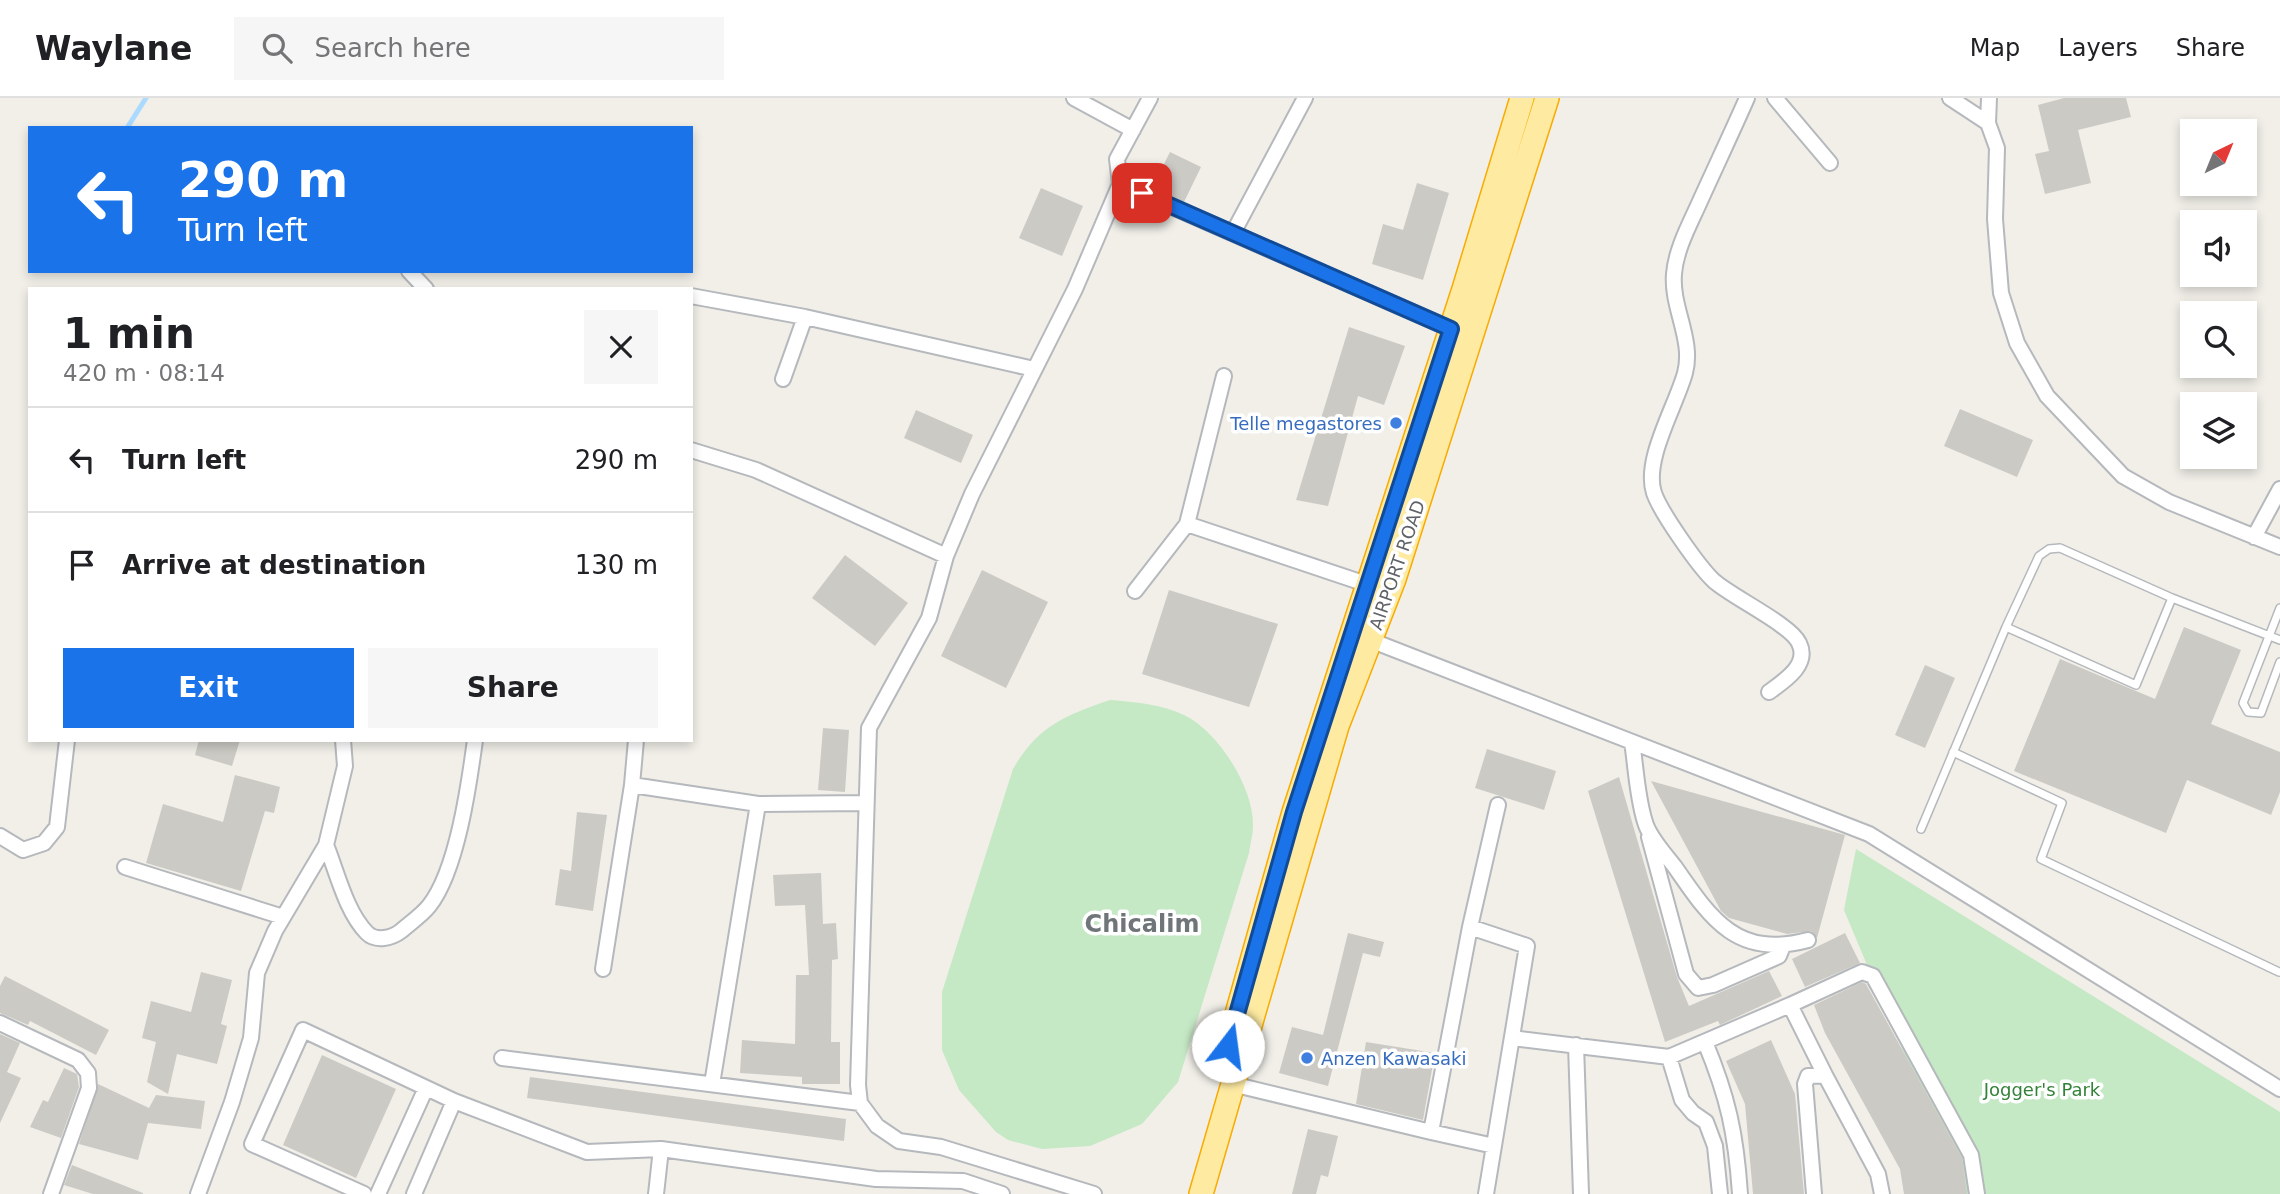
<!DOCTYPE html>
<meta charset="utf-8">
<style>
:root{--surface:#fff;--page:#f6f6f6;--text:#202124;--muted:#757577;--line:#e0e0e0;--accent:#1a73e8}
body{margin:0;font-family:"DejaVu Sans",sans-serif;background:var(--page);color:var(--text);height:100vh;display:flex;flex-direction:column;font-size:26px;white-space:nowrap}
*{box-sizing:border-box;margin:0}
p{font-size:23px;color:var(--muted)}
.icon{flex:none;width:38px;height:38px;fill:none;stroke:currentColor;stroke-width:2;stroke-linecap:round;stroke-linejoin:round}
.map{position:relative;flex:1;overflow:hidden}
.sheet{position:absolute;left:28px;top:189px;width:665px;height:455px;display:flex;flex-direction:column;background:var(--surface);border-radius:0px;box-shadow:0 4px 10px #0003}
.sheet>*{flex:none}
.guide{position:absolute;left:28px;top:28px;width:665px;height:147px;border-radius:0px;box-shadow:0 4px 10px #0003;background:#1a73e8;color:#fff;overflow:hidden}
.needle{width:46px;rotate:43deg}
.fabs{position:absolute;left:2180px;top:21px;display:grid;gap:14px}
.fabs a{display:grid;place-items:center;width:77px;height:77px;border-radius:0px;background:var(--surface);box-shadow:0 4px 10px #0003;font-size:35px}
.pin{position:absolute;display:grid;place-items:center;width:60px;height:60px;color:#fff;margin:-30px;border-radius:14px;box-shadow:0 4px 10px #0006}
.me{position:absolute;width:77px;margin:-38px;rotate:15deg;stroke-linejoin:round;filter:drop-shadow(0 0 5px #0008)}
.turn{display:flex;align-items:center;gap:24px;height:147px;padding:0 35px;font-size:32px}
.turn .icon{width:91px;height:91px;stroke-width:2.5}
.turn b{display:block;font-size:49px;line-height:60px}
.round{display:grid;place-items:center;flex:none;width:74px;height:74px;border-radius:0px;background:var(--page)}
.headline{display:flex;align-items:center;justify-content:space-between;height:119px;padding:0 35px}
h1{font-size:42px;font-weight:700;line-height:52px}
.primary-button{display:flex;gap:14px;margin-top:auto;padding:14px 35px}
.primary-button a{flex:1;height:80px;border-radius:0px;background:var(--accent);color:#fff;font-size:28px;font-weight:700;line-height:80px;text-align:center}
.primary-button a+a{background:var(--page);color:var(--text)}
ul{padding:0;list-style:none}
li{display:flex;align-items:center;gap:21px;height:105px;padding:0 35px;border-top:2px solid var(--line)}
li div{flex:1}
li b{display:block;font-size:26px}
li em{font-style:normal}
header{display:flex;align-items:center;gap:42px;box-sizing:border-box;height:98px;padding:0 35px;background:var(--surface);border-bottom:2px solid var(--line)}
header strong{font-size:33px}
nav{display:flex;gap:38px;margin-inline-start:auto;font-size:24px}
.search{width:490px;height:63px;background:var(--page);display:flex;align-items:center;gap:18px;box-sizing:border-box;padding:0 24px;border-radius:0px;color:var(--muted);font-size:26px}
.map>svg:first-child{display:block}
</style>
<header>
<strong>Waylane</strong>
<div class="search"><svg class="icon" aria-label="search" viewBox="0 0 24 24"><circle cx="10" cy="10" r="6"/><path d="M15 15l6 6"/></svg>Search here</div>
<nav><a>Map</a><a>Layers</a><a>Share</a></nav>
</header>
<div class="map">
<svg width="2280" height="1096" viewBox="0 0 2280 1096">
<rect width="100%" height="100%" fill="#f1efe8"/>
<!-- green -->
<path fill="#c5e8c5" d="M 1110,602 C 1136,604 1160,606 1184,617 C 1218,633 1254,690 1253,728 C 1253,737 1250,746 1249,755 L 1178,984 L 1142,1026 L 1090,1048 L 1042,1051 L 1008,1042 L 996,1034 L 959,992 L 942,952 L 942,894 L 1013,671 C 1038,628 1064,618 1110,602 Z
M 1856,751 L 2280,1014 L 2280,1096 L 1963,1096 L 1844,812 Z"/>
<g fill="none" stroke-linecap="round" stroke-linejoin="round">
<!-- stream -->
<path stroke="#aadaff" stroke-width="5" d="M 127,30 L 146,0"/>
</g>
<!-- building -->
<path fill="#cccac5" d="M 2064,0 L 2126,0 L 2131,19 L 2078,32 L 2091,85 L 2045,96 L 2035,56 L 2049,53 L 2038,7 Z
M 1170,54 L 1201,69 L 1184,104 L 1152,90 Z
M 1417,85 L 1449,95 L 1423,182 L 1372,166 L 1383,126 L 1403,132 Z
M 1041,90 L 1083,108 L 1062,158 L 1019,140 Z
M 1349,229 L 1405,248 L 1384,307 L 1358,298 L 1328,408 L 1296,402 Z
M 1960,311 L 2033,342 L 2017,379 L 1944,348 Z
M 916,312 L 973,337 L 961,365 L 904,340 Z
M 845,457 L 908,505 L 875,548 L 812,500 Z
M 982,472 L 1048,504 L 1006,590 L 941,558 Z
M 1169,492 L 1278,526 L 1249,609 L 1142,576 Z
M 2184,529 L 2241,552 L 2211,626 L 2280,654 L 2280,694 L 2271,717 L 2187,682 L 2166,735 L 2014,673 L 2060,561 L 2155,601 Z
M 1925,567 L 1955,580 L 1925,650 L 1895,637 Z
M 823,630 L 849,632 L 845,694 L 818,692 Z
M 199,642 L 240,642 L 232,668 L 195,657 Z
M 1487,651 L 1556,673 L 1544,712 L 1475,690 Z
M 235,677 L 280,689 L 274,715 L 265,713 L 241,793 L 146,765 L 163,706 L 223,724 Z
M 1619,679 L 1677,879 L 1689,908 L 1769,873 L 1782,898 L 1720,927 L 1718,923 L 1665,944 L 1588,693 Z
M 1651,683 L 1845,737 L 1817,840 L 1811,833 L 1787,836 L 1729,820 L 1721,813 Z
M 577,714 L 607,717 L 593,813 L 555,807 L 560,771 L 571,773 Z
M 821,775 L 823,826 L 836,825 L 838,861 L 832,862 L 831,944 L 840,944 L 840,986 L 802,986 L 802,979 L 740,975 L 742,942 L 795,946 L 796,877 L 809,877 L 805,807 L 775,808 L 773,777 Z
M 1348,835 L 1384,844 L 1380,859 L 1363,855 L 1328,988 L 1279,975 L 1292,929 L 1323,937 Z
M 1845,835 L 1860,865 L 1805,889 L 1792,861 Z
M 201,874 L 232,882 L 221,926 L 227,928 L 217,966 L 177,956 L 168,996 L 147,984 L 156,944 L 142,940 L 151,903 L 191,914 Z
M 5,878 L 109,932 L 96,957 L 30,923 L 28,927 L 0,915 L 0,888 Z
M 1862,884 L 1866,886 L 1962,1060 L 1967,1096 L 1904,1096 L 1900,1071 L 1825,935 L 1814,907 Z
M 0,936 L 20,945 L 7,974 L 21,980 L 0,1025 Z
M 1771,942 L 1795,996 L 1804,1096 L 1753,1096 L 1745,1006 L 1726,963 Z
M 1366,944 L 1435,955 L 1423,1022 L 1356,1006 Z
M 322,957 L 396,991 L 356,1080 L 283,1047 Z
M 64,970 L 77,976 L 79,989 L 61,1040 L 30,1029 L 43,1002 L 48,1004 Z
M 530,979 L 846,1021 L 844,1043 L 527,1000 Z
M 98,986 L 149,1010 L 156,997 L 205,1003 L 201,1031 L 148,1025 L 138,1062 L 79,1046 Z
M 1308,1031 L 1338,1038 L 1328,1079 L 1321,1077 L 1316,1096 L 1292,1096 Z
M 72,1067 L 143,1095 L 143,1096 L 93,1096 L 64,1087 Z"/>
<g fill="none" stroke-linecap="round" stroke-linejoin="round">
<defs>
<path id="service" d="M 2280,510 L 2243,605 L 2248,614 L 2261,615 L 2280,564
M 2006,529 L 2136,587 L 2172,500
M 1953,654 L 2062,705 L 2041,761 L 2279,874
M 1921,731 L 2006,529 L 2039,458 L 2049,451 L 2060,450 L 2172,500 L 2280,542"/>
<path id="minor" d="M 1074,0 L 1133,32
M 1150,0 L 1117,61 L 1120,86 L 1451,231
M 1747,0 C 1732,34 1716,68 1701,101 C 1691,124 1676,150 1674,176 C 1671,209 1694,242 1685,275 C 1676,308 1643,362 1654,395 C 1661,415 1699,469 1714,483 C 1732,499 1791,527 1799,545 C 1810,567 1784,583 1769,594
M 1775,0 L 1830,65
M 1950,0 L 1988,25 L 1997,50 L 1995,121 L 2001,195 L 2017,245 L 2047,298 L 2123,378 L 2169,404 L 2280,449
M 1988,25 L 1989,0
M 1233,135 L 1305,0
M 409,173 L 426,191
M 691,198 L 805,219 L 1034,271
M 783,281 L 805,219
M 691,352 L 756,372 L 946,458
M 1187,426 L 1375,489
M 2254,439 L 2280,391
M 1135,493 L 1187,426 L 1224,278
M 1370,542 L 1869,736 L 2280,991
M 1632,644 C 1636,670 1637,699 1645,724 C 1649,739 1665,756 1675,769 C 1711,821 1737,861 1808,842
M 632,687 L 636,642
M 0,738 L 23,752 L 44,745 L 57,729 L 67,642
M 1649,739 L 1686,876 L 1698,890 L 1713,887 L 1779,858 L 1783,848
M 326,747 C 337,774 346,814 367,835 C 376,844 392,840 401,833 C 410,825 422,817 429,808 C 457,773 469,687 475,642
M 125,769 L 283,819
M 1470,829 L 1431,1034 L 1494,1048
M 603,871 L 632,687 L 758,706 L 864,705
M 1790,907 L 1862,874 L 1873,878 L 1971,1057 L 1977,1096
M 0,925 L 78,962 L 88,975 L 89,990 L 51,1096
M 1512,940 L 1669,959 L 1790,907 L 1825,977
M 1705,944 C 1728,999 1736,1036 1740,1096
M 1576,947 L 1581,1096
M 1669,959 L 1682,1002 L 1693,1015 L 1706,1024 L 1715,1048 L 1720,1096
M 502,960 L 860,1005
M 712,986 L 758,706
M 1232,986 L 1431,1034
M 198,1096 L 232,1004 L 251,940 L 257,875 L 275,833 L 326,747 L 345,668 L 343,642
M 364,1096 L 252,1046 L 303,932 L 454,1003 L 587,1054 L 661,1051 L 876,1081 L 963,1083 L 1002,1096
M 378,1096 L 426,990
M 414,1096 L 454,1003
M 656,1096 L 661,1051
M 1094,1096 L 941,1049 L 899,1043 L 877,1028 L 860,1005 L 858,987 L 869,630 L 929,520 L 946,458 L 972,396 L 1075,191 L 1120,86
M 1486,1096 L 1527,848 L 1470,829 L 1498,707
M 1814,1096 L 1805,986 L 1808,978 L 1825,977 L 1878,1076 L 1882,1096"/>
<path id="trunk" d="M 1231,937 L 1294,714 L 1464,191 L 1522,0
M 1201,1096 L 1337,628 L 1394,481 L 1547,0"/>
</defs>
<!-- service casing -->
<use href="#service" stroke="#b5b8bc" stroke-width="10"/>
<!-- minor casing -->
<use href="#minor" stroke="#b5b8bc" stroke-width="18"/>
<!-- trunk casing -->
<use href="#trunk" stroke="#f9ab00" stroke-width="26"/>
<!-- service -->
<use href="#service" stroke="#fff" stroke-width="7"/>
<!-- minor -->
<use href="#minor" stroke="#fff" stroke-width="14"/>
<!-- trunk -->
<use href="#trunk" stroke="#feeaa1" stroke-width="23"/>
</g>
<g fill="none" stroke-linecap="round" stroke-linejoin="round">
<defs>
<path id="route" d="M 1142,95 L 1451,231 L 1294,714 L 1228,948"/>
</defs>
<!-- route casing -->
<use href="#route" stroke="#114b97" stroke-width="18"/>
<!-- route -->
<use href="#route" stroke="#1a73e8" stroke-width="12"/>
</g>
<!-- markers -->
<g fill="#3f7fe0" stroke="#fff" stroke-width="2.5">
<circle cx="1396" cy="325" r="7"/>
<circle cx="1307" cy="960" r="7"/>
</g>
<g text-anchor="middle" dominant-baseline="central" stroke-width="7" stroke-linejoin="round" paint-order="stroke">
<!-- shop labels -->
<g font-size="18" fill="#366cbe" stroke="#fff" text-anchor="end">
<text x="1382" y="325">Telle megastores</text>
<text x="1321" y="960" text-anchor="start">Anzen Kawasaki</text>
</g>
<!-- street labels -->
<g font-size="18" fill="#5f6368" stroke="#fff">
<text transform="translate(1397 467) rotate(-71)">AIRPORT ROAD</text>
</g>
<!-- park labels -->
<g font-size="18" fill="#348238" stroke="#fff">
<text x="2042" y="991">Jogger's Park</text>
</g>
<!-- district labels -->
<g font-size="24" font-weight="bold" fill="#70757a" stroke="#fff">
<text x="1142" y="826">Chicalim</text>
</g>
</g>
</svg>
<div class="fabs">
<a><svg class="needle" viewBox="-14 -14 28 28"><path d="M0-13l5 13h-10z" fill="#e53935"/><path d="M0 13l5-13h-10z" fill="#757577"/></svg></a>
<a><svg class="icon" aria-label="sound" viewBox="0 0 24 24"><path d="M4 9h4l5-4v14l-5-4H4zM17 9q2 3 0 6"/></svg></a>
<a><svg class="icon" aria-label="search" viewBox="0 0 24 24"><circle cx="10" cy="10" r="6"/><path d="M15 15l6 6"/></svg></a>
<a><svg class="icon" aria-label="layers" viewBox="0 0 24 24"><path d="M12 4l9 5-9 5-9-5zM3 14l9 5 9-5"/></svg></a>
</div>
<div class="pin" style="left:1142px;top:95px;background:#d93025"><svg class="icon" aria-label="arrive" viewBox="0 0 24 24"><path d="M6 21V4h12l-3 4 3 4H6"/></svg></div>
<svg class="me" style="left:1228px;top:948px" viewBox="-20 -20 40 40"><circle r="19" fill="#fff"/><path d="M0-13L10 11 0 6-10 11z" fill="#1a73e8"/></svg>
<div class="guide">
<div class="turn"><svg class="icon" aria-label="left" viewBox="0 0 24 24"><path d="M17 20v-9H6M10 6l-5 5 5 5"/></svg><div><b>290 m</b>Turn left</div></div>
</div>
<section class="sheet">
<div class="headline"><div><h1>1 min</h1><p>420 m · 08:14</p></div><a class="round"><svg class="icon" aria-label="close" viewBox="0 0 24 24"><path d="M6 6l12 12M18 6L6 18"/></svg></a></div>
<ul>
<li><svg class="icon" aria-label="left" viewBox="0 0 24 24"><path d="M17 20v-9H6M10 6l-5 5 5 5"/></svg><div><b>Turn left</b></div><em>290 m</em></li>
<li><svg class="icon" aria-label="arrive" viewBox="0 0 24 24"><path d="M6 21V4h12l-3 4 3 4H6"/></svg><div><b>Arrive at destination</b></div><em>130 m</em></li>
</ul>
<div class="primary-button"><a>Exit</a><a>Share</a></div>
</section>
</div>
